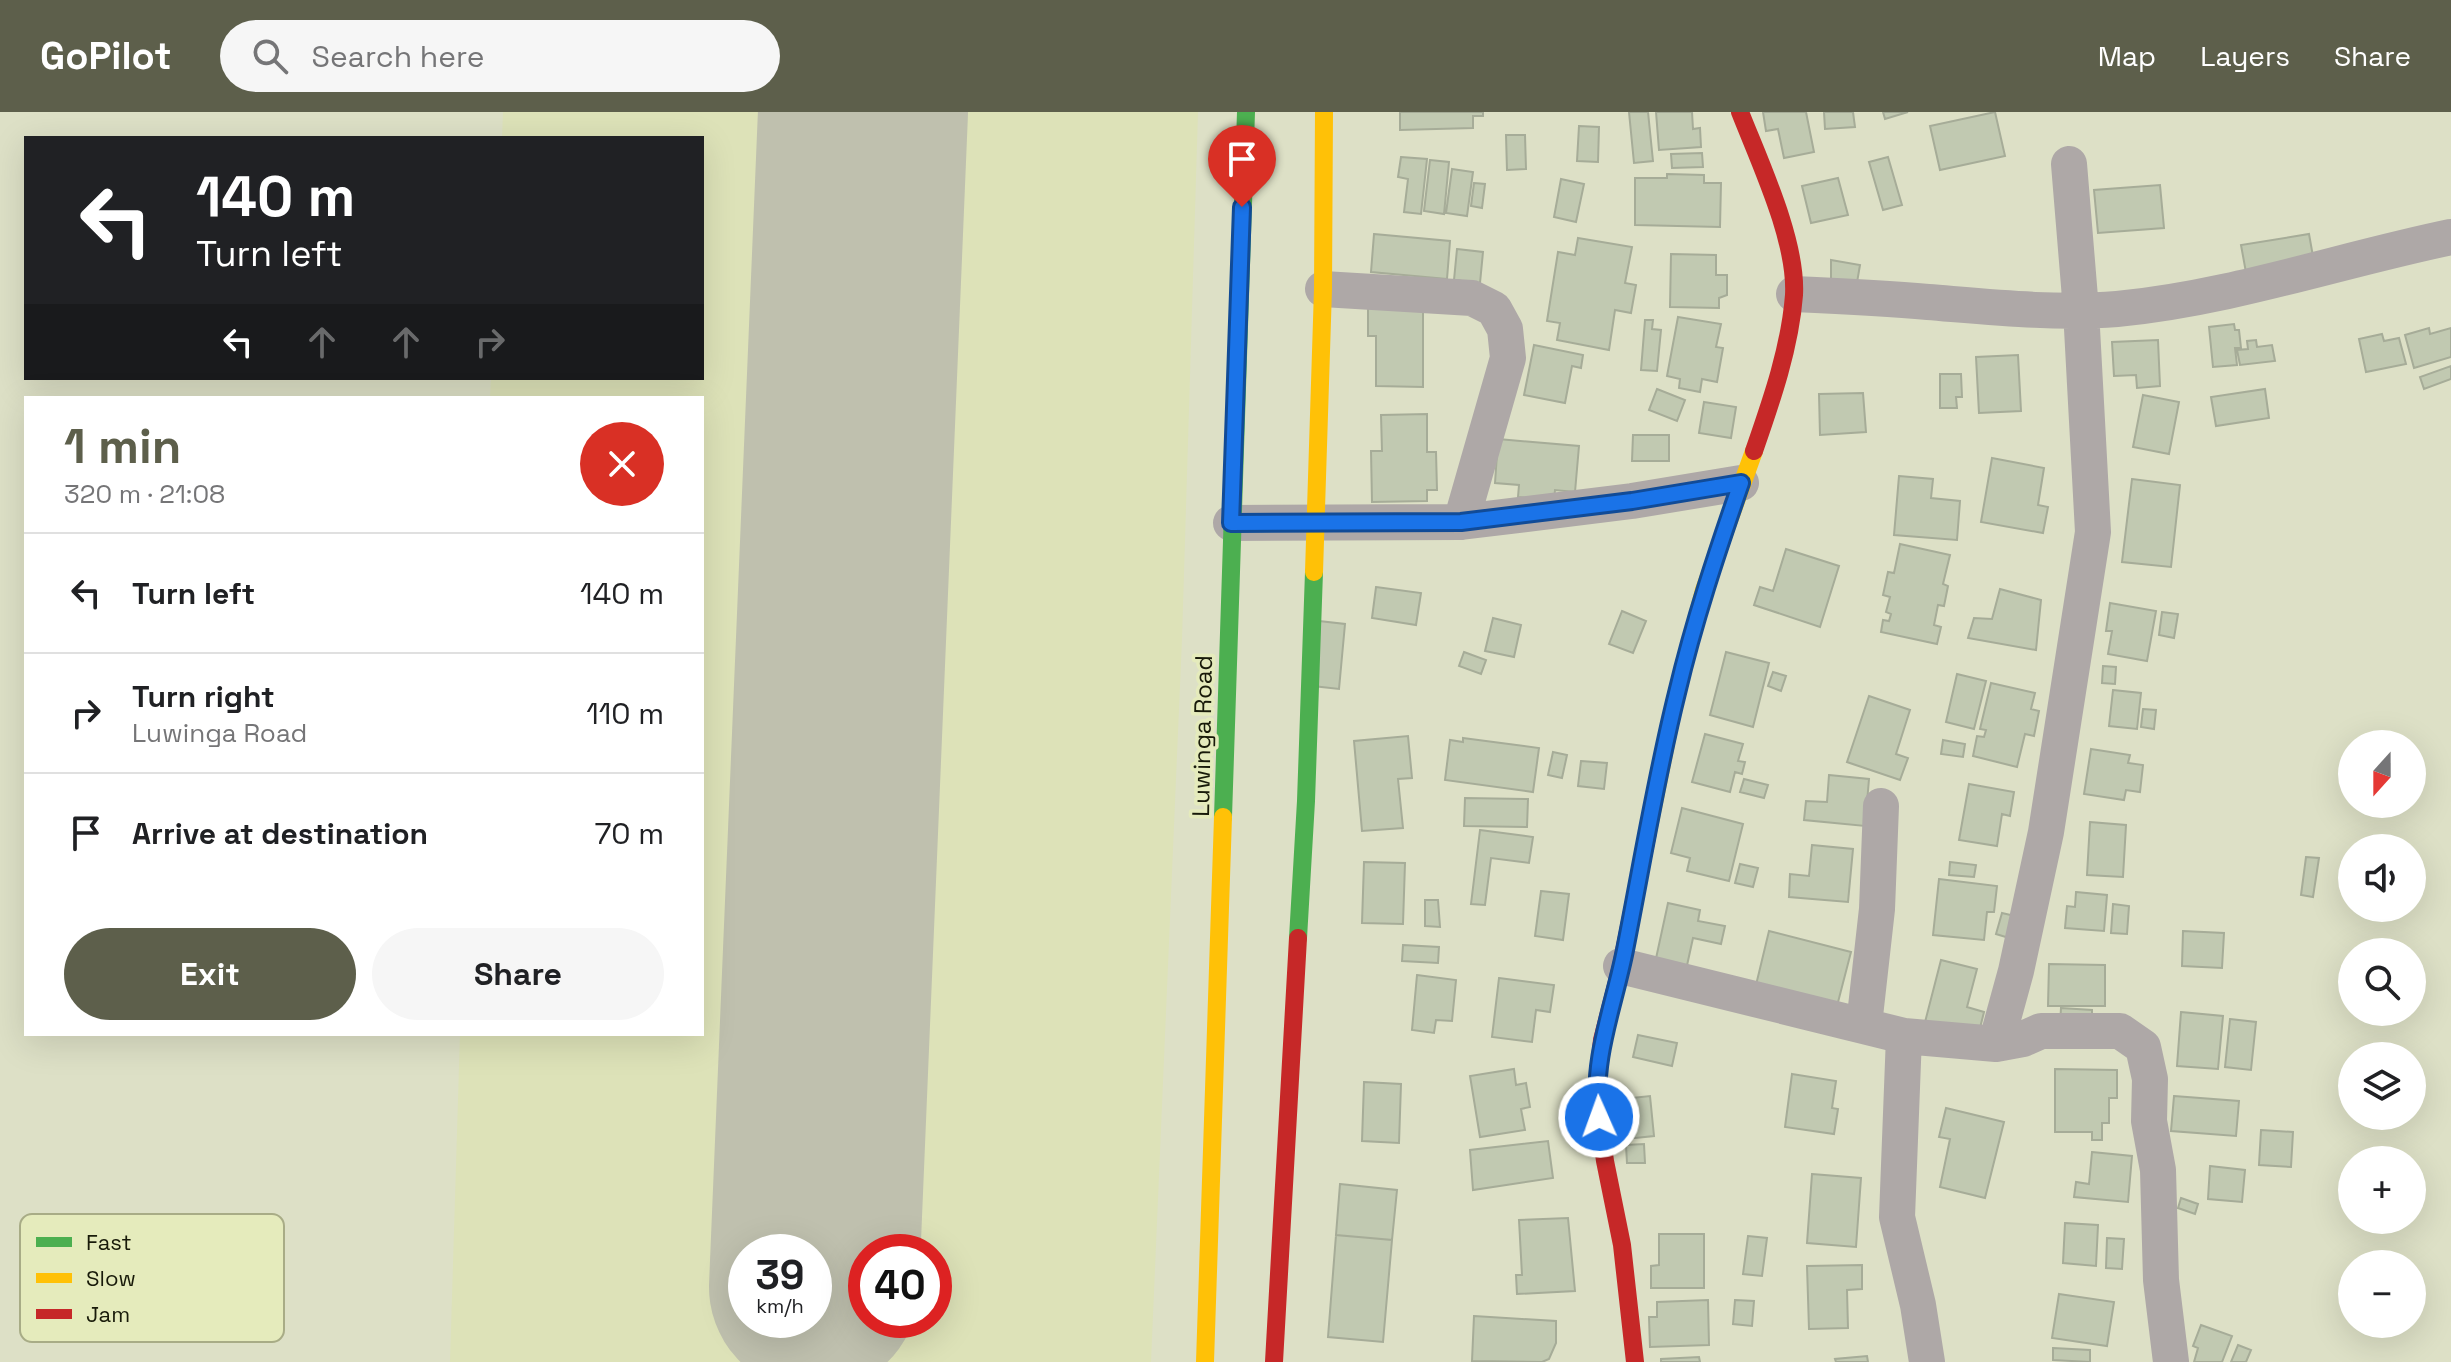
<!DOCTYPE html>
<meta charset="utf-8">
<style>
:root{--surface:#fff;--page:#f6f6f6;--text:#202124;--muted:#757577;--line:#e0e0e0;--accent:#5d5f4b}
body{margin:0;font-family:"Space Grotesk",sans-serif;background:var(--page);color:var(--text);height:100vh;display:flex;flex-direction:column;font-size:30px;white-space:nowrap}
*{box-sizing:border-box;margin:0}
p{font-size:26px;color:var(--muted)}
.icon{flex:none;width:44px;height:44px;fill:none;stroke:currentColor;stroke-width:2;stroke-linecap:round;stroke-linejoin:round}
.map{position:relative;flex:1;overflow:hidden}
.details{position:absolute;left:24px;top:284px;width:680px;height:640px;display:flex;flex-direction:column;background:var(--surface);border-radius:0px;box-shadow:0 8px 32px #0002}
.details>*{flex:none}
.banner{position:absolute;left:24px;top:24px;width:680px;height:244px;border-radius:0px;box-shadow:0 8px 32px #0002;background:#202124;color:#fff;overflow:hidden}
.needle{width:52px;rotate:201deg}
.controls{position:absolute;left:2338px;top:618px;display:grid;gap:16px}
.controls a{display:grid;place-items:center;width:88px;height:88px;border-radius:50%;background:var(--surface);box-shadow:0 8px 32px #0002;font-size:40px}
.speed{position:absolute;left:728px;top:1122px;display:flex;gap:16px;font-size:40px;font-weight:700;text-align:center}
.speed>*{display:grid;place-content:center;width:104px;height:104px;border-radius:50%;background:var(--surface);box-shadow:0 8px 32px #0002;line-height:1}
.speed small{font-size:20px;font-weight:400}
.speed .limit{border:12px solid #d22;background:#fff;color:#111}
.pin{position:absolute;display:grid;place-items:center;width:68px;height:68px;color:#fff;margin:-82px -34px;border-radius:50% 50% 50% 0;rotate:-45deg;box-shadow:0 0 8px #0007}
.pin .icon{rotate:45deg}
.me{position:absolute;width:88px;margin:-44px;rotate:358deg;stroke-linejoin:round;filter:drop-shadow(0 0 6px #0008)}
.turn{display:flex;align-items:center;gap:28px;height:168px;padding:0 40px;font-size:36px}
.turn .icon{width:104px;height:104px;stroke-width:2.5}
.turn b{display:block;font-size:56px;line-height:68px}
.lanes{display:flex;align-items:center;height:76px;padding:0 40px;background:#0003;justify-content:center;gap:40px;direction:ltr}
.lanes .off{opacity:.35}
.round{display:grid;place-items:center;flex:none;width:84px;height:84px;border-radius:42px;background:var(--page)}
.overview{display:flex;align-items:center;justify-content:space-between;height:136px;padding:0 40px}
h1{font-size:48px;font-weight:800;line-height:60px;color:var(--accent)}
.cta{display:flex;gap:16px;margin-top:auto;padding:16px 40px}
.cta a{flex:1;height:92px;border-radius:48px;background:var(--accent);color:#fff;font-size:32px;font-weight:800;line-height:92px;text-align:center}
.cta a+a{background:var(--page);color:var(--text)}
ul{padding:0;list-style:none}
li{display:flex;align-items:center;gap:24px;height:120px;padding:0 40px;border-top:2px solid var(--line)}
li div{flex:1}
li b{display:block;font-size:30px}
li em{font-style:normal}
header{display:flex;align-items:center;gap:48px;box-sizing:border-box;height:112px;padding:0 40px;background:var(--accent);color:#fff}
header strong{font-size:38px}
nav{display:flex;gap:44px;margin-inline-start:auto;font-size:28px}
.search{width:560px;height:72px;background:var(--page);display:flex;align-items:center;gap:20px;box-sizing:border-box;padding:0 28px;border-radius:44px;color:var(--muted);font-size:30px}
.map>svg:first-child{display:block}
</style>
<header>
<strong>GoPilot</strong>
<div class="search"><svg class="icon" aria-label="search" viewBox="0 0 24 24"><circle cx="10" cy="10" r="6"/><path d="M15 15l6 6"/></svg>Search here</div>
<nav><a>Map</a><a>Layers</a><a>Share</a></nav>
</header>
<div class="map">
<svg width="2451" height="1250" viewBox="0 0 2451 1250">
<rect width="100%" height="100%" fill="#dde0c6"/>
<!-- built -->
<path fill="#dde2b8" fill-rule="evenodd" d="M 503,0 L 1198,0 L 1182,527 L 1151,1250 L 450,1250 L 460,922 L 702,922 L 702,286 L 490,286 L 491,266 L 702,266 L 702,26 L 502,26 ZM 814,1140 L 814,1208 L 746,1208 L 746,1140 ZM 866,1140 L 934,1140 L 934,1208 L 866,1208 Z"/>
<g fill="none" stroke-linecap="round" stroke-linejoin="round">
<!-- runway -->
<path stroke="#bfc0ae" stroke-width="210" d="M 814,1175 L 863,0"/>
</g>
<!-- building -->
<path fill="#c1c9b1" stroke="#a6ac98" stroke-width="2" d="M 1400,0 L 1483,0 L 1483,4 L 1473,4 L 1473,16 L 1400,18 Z
M 1629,0 L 1648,0 L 1653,49 L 1634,51 Z
M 1656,0 L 1692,0 L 1693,17 L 1700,16 L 1701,35 L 1659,38 Z
M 1763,0 L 1806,0 L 1814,40 L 1784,46 L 1778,17 L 1766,19 Z
M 1824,0 L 1853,0 L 1855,15 L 1825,17 Z
M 1883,0 L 1908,0 L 1885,7 Z
M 1995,0 L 2005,44 L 1940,58 L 1930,14 Z
M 1579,14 L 1599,15 L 1598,50 L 1577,49 Z
M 1506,23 L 1525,23 L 1526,57 L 1507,58 Z
M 1702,41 L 1703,55 L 1672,56 L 1671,42 Z
M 1401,45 L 1427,47 L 1421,102 L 1404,100 L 1408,67 L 1398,65 Z
M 1888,45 L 1902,93 L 1883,98 L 1869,50 Z
M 1430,48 L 1449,50 L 1444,102 L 1424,99 Z
M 1452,57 L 1473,60 L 1467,104 L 1446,101 Z
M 1667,62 L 1704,63 L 1704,71 L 1721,71 L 1720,115 L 1635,113 L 1635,66 L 1667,66 Z
M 1838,66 L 1848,103 L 1811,111 L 1802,74 Z
M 1561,67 L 1584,72 L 1576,110 L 1554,105 Z
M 1474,71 L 1485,72 L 1482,96 L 1471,94 Z
M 2160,73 L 2164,116 L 2098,121 L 2094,78 Z
M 1374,122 L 1450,129 L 1447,167 L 1371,160 Z
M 2309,122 L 2314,150 L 2247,166 L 2241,133 Z
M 1578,126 L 1632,135 L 1625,171 L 1636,173 L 1631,201 L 1615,198 L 1609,238 L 1557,228 L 1560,211 L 1547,209 L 1558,140 L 1575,143 Z
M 1457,137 L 1483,140 L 1480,171 L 1454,168 Z
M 1671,142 L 1716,143 L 1716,163 L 1727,163 L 1727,183 L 1719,186 L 1719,196 L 1670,195 Z
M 1831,148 L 1860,153 L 1855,182 L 1831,181 Z
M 1368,194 L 1423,195 L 1423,275 L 1376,274 L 1376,224 L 1368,224 Z
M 1678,205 L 1721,212 L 1716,235 L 1723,236 L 1717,270 L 1702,267 L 1700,280 L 1679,276 L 1680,267 L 1667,264 Z
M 1645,208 L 1653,208 L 1652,217 L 1661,218 L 1657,259 L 1641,258 Z
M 2234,212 L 2235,218 L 2239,218 L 2241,236 L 2235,236 L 2237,253 L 2213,255 L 2209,215 Z
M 2429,216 L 2430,222 L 2451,216 L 2451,245 L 2414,256 L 2405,223 Z
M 2382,222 L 2384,229 L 2399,226 L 2406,252 L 2366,260 L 2359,227 Z
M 2158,228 L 2160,274 L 2137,276 L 2136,263 L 2114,264 L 2112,230 Z
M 2256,228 L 2257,235 L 2272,233 L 2275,249 L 2240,253 L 2237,238 L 2248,237 L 2247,229 Z
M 1534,233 L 1583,243 L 1581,256 L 1572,254 L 1565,291 L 1524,283 Z
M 2018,243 L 2021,299 L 1979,301 L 1976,245 Z
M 2451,254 L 2451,267 L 2424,277 L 2420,265 Z
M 1940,262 L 1961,262 L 1962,285 L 1956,285 L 1957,296 L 1940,296 Z
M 1657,277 L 1685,288 L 1677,309 L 1649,298 Z
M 2265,277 L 2269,306 L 2216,314 L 2211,285 Z
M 1863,281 L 1866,320 L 1820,323 L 1819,282 Z
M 2143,283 L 2179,290 L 2169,342 L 2133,335 Z
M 1704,290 L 1736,295 L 1731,326 L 1699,321 Z
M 1427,302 L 1427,340 L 1436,340 L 1437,378 L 1427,378 L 1427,389 L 1372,390 L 1371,339 L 1382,339 L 1381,303 Z
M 1633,323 L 1669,323 L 1669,349 L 1632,349 Z
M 1498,327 L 1579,334 L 1575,380 L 1555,378 L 1554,388 L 1518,385 L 1519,373 L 1495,371 Z
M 1992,346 L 2044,356 L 2038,393 L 2048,395 L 2043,421 L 1981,410 Z
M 1899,364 L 1933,367 L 1931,386 L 1960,389 L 1957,428 L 1894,423 Z
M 2132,367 L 2180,373 L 2171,455 L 2122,450 Z
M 1900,432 L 1950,443 L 1943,472 L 1948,474 L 1944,494 L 1938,493 L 1934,513 L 1941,515 L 1937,532 L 1881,520 L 1883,508 L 1889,509 L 1891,502 L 1886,500 L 1890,485 L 1883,483 L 1888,460 L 1894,461 Z
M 1786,437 L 1839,454 L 1820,515 L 1754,493 L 1760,475 L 1773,479 Z
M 1376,475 L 1421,481 L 1416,513 L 1372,506 Z
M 2000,477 L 2041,488 L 2036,538 L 1968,526 L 1974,506 L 1992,507 Z
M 2110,491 L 2156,499 L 2147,549 L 2108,542 L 2112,519 L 2106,519 Z
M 1622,499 L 1646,509 L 1633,541 L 1609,532 Z
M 2162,500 L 2178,502 L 2174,526 L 2159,523 Z
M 1493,506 L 1521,513 L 1514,545 L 1485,539 Z
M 1319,509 L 1345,512 L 1339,577 L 1313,574 Z
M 1464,540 L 1486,548 L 1481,562 L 1459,554 Z
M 1726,540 L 1769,551 L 1753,615 L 1710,603 Z
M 2103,554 L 2116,555 L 2115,572 L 2102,571 Z
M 1773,560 L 1786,564 L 1781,579 L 1768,574 Z
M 1957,562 L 1986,569 L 1974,617 L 1946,610 Z
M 1991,571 L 2035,581 L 2031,597 L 2039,599 L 2034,624 L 2025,622 L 2017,655 L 1973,644 L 1977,624 L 1984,625 L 1986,618 L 1980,617 Z
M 2113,578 L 2141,581 L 2137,617 L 2109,614 Z
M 1869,584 L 1910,598 L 1896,642 L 1908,646 L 1900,668 L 1847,650 Z
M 2143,597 L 2156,598 L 2154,617 L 2141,615 Z
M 1705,622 L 1743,632 L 1738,649 L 1745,650 L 1742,662 L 1735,660 L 1730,680 L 1692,670 Z
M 1408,624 L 1412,666 L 1398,667 L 1403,716 L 1362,719 L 1354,629 Z
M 1463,626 L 1539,636 L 1533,680 L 1445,668 L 1450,628 L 1463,630 Z
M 1943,628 L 1965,632 L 1963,645 L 1941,642 Z
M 2091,637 L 2130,643 L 2128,651 L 2143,653 L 2140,680 L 2126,678 L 2124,688 L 2084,682 Z
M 1553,640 L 1567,643 L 1562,666 L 1548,663 Z
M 1581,649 L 1607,651 L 1604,677 L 1578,674 Z
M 1829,663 L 1869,667 L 1865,714 L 1804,708 L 1806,689 L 1827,690 Z
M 1744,667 L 1768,673 L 1764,686 L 1740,680 Z
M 1969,672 L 2014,680 L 2010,704 L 2002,702 L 1997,734 L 1959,728 Z
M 1465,686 L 1528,687 L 1527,715 L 1464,714 Z
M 1682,696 L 1743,712 L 1729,769 L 1687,759 L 1690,746 L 1671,741 Z
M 2090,710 L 2126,713 L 2123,765 L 2087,763 Z
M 1480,718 L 1533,725 L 1529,751 L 1491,746 L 1485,793 L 1471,792 Z
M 1812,733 L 1853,737 L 1848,790 L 1789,785 L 1790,762 L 1809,764 Z
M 2306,745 L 2319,746 L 2313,785 L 2301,783 Z
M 1364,750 L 1405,751 L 1403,812 L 1362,811 Z
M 1950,750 L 1976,753 L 1974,765 L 1949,763 Z
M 1740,752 L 1758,756 L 1753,775 L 1735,771 Z
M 1939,767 L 1997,774 L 1994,800 L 1987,800 L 1984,828 L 1933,823 Z
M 1541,779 L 1569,782 L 1563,828 L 1535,824 Z
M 2076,780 L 2107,783 L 2104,819 L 2065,816 L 2067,794 L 2075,795 Z
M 1425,788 L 1438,788 L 1440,815 L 1425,814 Z
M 1668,791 L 1700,798 L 1698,809 L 1725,814 L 1721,832 L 1693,826 L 1686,858 L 1655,851 Z
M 2113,792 L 2129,794 L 2127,822 L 2111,821 Z
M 2002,801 L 2015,804 L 2009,826 L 1996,822 Z
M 1769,819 L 1851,840 L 1837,894 L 1756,873 Z
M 2183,819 L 2224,821 L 2222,856 L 2182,854 Z
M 1403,833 L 1439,835 L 1438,851 L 1402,849 Z
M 1941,848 L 1977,857 L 1967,895 L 1984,900 L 1977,928 L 1924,914 Z
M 2049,852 L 2105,853 L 2105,894 L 2048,894 Z
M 1417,863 L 1456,868 L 1452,909 L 1436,908 L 1434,921 L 1412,918 Z
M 1499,866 L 1554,873 L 1550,900 L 1536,898 L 1532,930 L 1492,925 Z
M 2061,896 L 2092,898 L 2092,915 L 2060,913 Z
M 2181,900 L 2223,904 L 2218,957 L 2177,954 Z
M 2230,907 L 2256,910 L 2251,958 L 2225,955 Z
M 1638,923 L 1677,931 L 1672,954 L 1633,945 Z
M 1514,957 L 1516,973 L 1526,971 L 1530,995 L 1521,997 L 1525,1018 L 1480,1025 L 1470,964 Z
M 2055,957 L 2117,958 L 2117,986 L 2109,986 L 2109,1011 L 2102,1011 L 2102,1028 L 2092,1028 L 2092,1020 L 2055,1020 Z
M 1792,962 L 1836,969 L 1832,996 L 1838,997 L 1834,1022 L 1785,1015 Z
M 1364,970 L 1401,972 L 1399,1031 L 1362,1029 Z
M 1650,984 L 1654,1024 L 1626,1027 L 1623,987 Z
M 2174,984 L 2239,989 L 2236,1024 L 2171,1019 Z
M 1946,996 L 2004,1010 L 1985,1086 L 1940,1075 L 1950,1027 L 1939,1025 Z
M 2261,1018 L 2293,1020 L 2291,1055 L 2259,1053 Z
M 1548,1029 L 1553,1066 L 1473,1078 L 1470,1038 Z
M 1644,1032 L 1645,1051 L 1627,1051 L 1626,1033 Z
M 2092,1040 L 2132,1044 L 2128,1090 L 2074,1085 L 2076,1070 L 2089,1072 Z
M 2210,1054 L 2245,1058 L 2242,1090 L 2208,1087 Z
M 1812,1062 L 1861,1066 L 1856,1135 L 1807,1131 Z
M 1340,1072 L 1397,1078 L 1392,1128 L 1336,1123 Z
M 2181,1086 L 2198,1092 L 2195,1102 L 2178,1096 Z
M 1568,1106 L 1575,1179 L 1517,1182 L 1516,1163 L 1522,1163 L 1519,1108 Z
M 2065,1111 L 2098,1113 L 2096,1154 L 2063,1151 Z
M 1659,1122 L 1704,1122 L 1704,1176 L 1651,1176 L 1651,1154 L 1659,1153 Z
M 1336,1123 L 1392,1128 L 1383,1230 L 1328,1225 Z
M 1748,1124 L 1767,1126 L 1762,1164 L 1743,1162 Z
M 2107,1126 L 2124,1127 L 2122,1157 L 2106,1156 Z
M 1862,1153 L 1862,1177 L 1847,1178 L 1848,1216 L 1809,1217 L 1807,1154 Z
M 2059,1182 L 2114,1190 L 2107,1234 L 2052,1226 Z
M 1708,1188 L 1709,1233 L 1650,1235 L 1649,1205 L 1657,1205 L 1657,1190 Z
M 1735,1188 L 1754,1189 L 1752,1214 L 1733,1212 Z
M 1474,1204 L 1556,1209 L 1556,1231 L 1549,1247 L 1542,1250 L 1472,1249 Z
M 2201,1213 L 2232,1224 L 2222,1250 L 2194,1250 L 2198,1236 L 2193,1234 Z
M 2238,1233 L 2251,1238 L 2246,1250 L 2231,1250 Z
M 2053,1236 L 2090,1238 L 2090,1250 L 2053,1248 Z
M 1867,1244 L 1868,1250 L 1836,1250 L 1835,1247 Z
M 1699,1245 L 1700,1250 L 1661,1250 L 1661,1247 Z"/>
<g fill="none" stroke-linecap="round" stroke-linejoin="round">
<!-- street -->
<path stroke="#aea8a7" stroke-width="36" d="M 1323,177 L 1472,186 L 1494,197 L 1505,217 L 1508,246 L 1461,410
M 1794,182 C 1839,184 1884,186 1928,190 C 1990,195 2055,202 2117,197 C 2231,186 2340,148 2451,125
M 1231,411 L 1461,410 L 1632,389 L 1741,371
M 1621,854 L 1904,924 L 1996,932 L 2023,927 L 2041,919 L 2120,919 L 2143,935 L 2150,967 L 2149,1009 L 2158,1058 L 2161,1168 L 2171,1250
M 1864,913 L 1877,797 L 1881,694
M 1904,924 L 1897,1105 L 1918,1193 L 1927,1250
M 1996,932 L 2016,859 L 2046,720 L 2093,420 L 2081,198 L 2069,52"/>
<!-- fast -->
<path stroke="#4caf50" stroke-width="18" d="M 1223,705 L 1246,0
M 1298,826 L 1306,689 L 1314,460"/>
<!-- slow -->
<path stroke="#ffc107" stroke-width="18" d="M 1314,460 L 1323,177 L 1324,0
M 1648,720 L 1676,583 L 1704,478 L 1754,339
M 1205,1250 L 1223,705"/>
<!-- jam -->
<path stroke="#c62828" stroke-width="18" d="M 1740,0 C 1760,51 1797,129 1794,183 C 1790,236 1771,290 1754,339
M 1274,1250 L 1298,826
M 1635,1250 L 1622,1133 L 1605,1049 L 1596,984 L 1602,928 L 1621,854 L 1648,720"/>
</g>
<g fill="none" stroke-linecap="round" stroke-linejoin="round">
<defs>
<path id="route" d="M 1242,95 L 1231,411 L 1461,410 L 1632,389 L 1741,371 C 1717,440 1694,509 1677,581 C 1656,665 1642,752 1625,838 C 1614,894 1591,948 1599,1005"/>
</defs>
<!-- route casing -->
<use href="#route" stroke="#114b97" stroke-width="20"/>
<!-- route -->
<use href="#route" stroke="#1a73e8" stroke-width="14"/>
</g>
<g text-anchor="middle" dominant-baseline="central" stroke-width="7" stroke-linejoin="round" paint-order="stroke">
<!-- street labels -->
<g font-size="24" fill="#181a09" stroke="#e5ebbc">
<text transform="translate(1202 624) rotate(-89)">Luwinga Road</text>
</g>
</g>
<!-- legend -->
<rect x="20" y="1102" width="264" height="128" rx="12" fill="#e5ebbc" stroke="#a8ac86" stroke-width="2"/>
<rect x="36" y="1125" width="36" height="10" fill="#4caf50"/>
<rect x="36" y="1161" width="36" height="10" fill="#ffc107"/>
<rect x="36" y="1197" width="36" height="10" fill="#c62828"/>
<g font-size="22" fill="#181a09">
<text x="86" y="1138">Fast</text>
<text x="86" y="1174">Slow</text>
<text x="86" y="1210">Jam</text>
</g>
</svg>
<div class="controls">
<a><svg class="needle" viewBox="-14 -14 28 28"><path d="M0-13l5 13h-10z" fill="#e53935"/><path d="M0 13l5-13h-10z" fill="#757577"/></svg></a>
<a><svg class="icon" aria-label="sound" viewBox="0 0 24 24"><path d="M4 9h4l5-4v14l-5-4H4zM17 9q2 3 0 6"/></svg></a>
<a><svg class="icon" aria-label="search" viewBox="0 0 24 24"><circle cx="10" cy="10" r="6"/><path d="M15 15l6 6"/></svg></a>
<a><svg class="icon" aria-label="layers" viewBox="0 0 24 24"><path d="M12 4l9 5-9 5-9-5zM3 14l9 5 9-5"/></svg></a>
<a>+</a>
<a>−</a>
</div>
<div class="speed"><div>39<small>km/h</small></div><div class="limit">40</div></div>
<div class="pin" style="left:1242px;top:95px;background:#d93025"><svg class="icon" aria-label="arrive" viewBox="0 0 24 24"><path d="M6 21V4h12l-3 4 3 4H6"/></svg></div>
<svg class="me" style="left:1599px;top:1005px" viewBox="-20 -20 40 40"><circle r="17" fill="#1a73e8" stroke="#fff" stroke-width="3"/><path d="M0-11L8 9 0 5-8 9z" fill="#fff"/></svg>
<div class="banner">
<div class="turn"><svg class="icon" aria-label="left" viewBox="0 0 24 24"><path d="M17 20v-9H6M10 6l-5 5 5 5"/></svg><div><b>140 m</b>Turn left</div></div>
<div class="lanes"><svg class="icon" aria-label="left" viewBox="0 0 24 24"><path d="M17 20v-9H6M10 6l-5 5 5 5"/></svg><svg class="icon off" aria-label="ahead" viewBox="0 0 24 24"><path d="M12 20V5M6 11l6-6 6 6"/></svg><svg class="icon off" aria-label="ahead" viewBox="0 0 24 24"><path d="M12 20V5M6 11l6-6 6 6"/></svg><svg class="icon off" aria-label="right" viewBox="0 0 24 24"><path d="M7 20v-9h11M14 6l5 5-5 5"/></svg></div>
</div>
<section class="details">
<div class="overview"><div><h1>1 min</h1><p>320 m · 21:08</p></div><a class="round" style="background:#d93025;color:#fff"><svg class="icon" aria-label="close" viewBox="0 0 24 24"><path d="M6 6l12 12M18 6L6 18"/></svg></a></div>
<ul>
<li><svg class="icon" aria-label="left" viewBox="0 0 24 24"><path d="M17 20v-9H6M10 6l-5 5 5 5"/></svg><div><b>Turn left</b></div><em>140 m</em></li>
<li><svg class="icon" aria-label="right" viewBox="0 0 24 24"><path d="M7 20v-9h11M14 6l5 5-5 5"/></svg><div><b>Turn right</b><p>Luwinga Road</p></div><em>110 m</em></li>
<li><svg class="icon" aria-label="arrive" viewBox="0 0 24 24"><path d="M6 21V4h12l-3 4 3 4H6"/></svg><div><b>Arrive at destination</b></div><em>70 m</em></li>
</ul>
<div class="cta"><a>Exit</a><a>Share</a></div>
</section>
</div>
